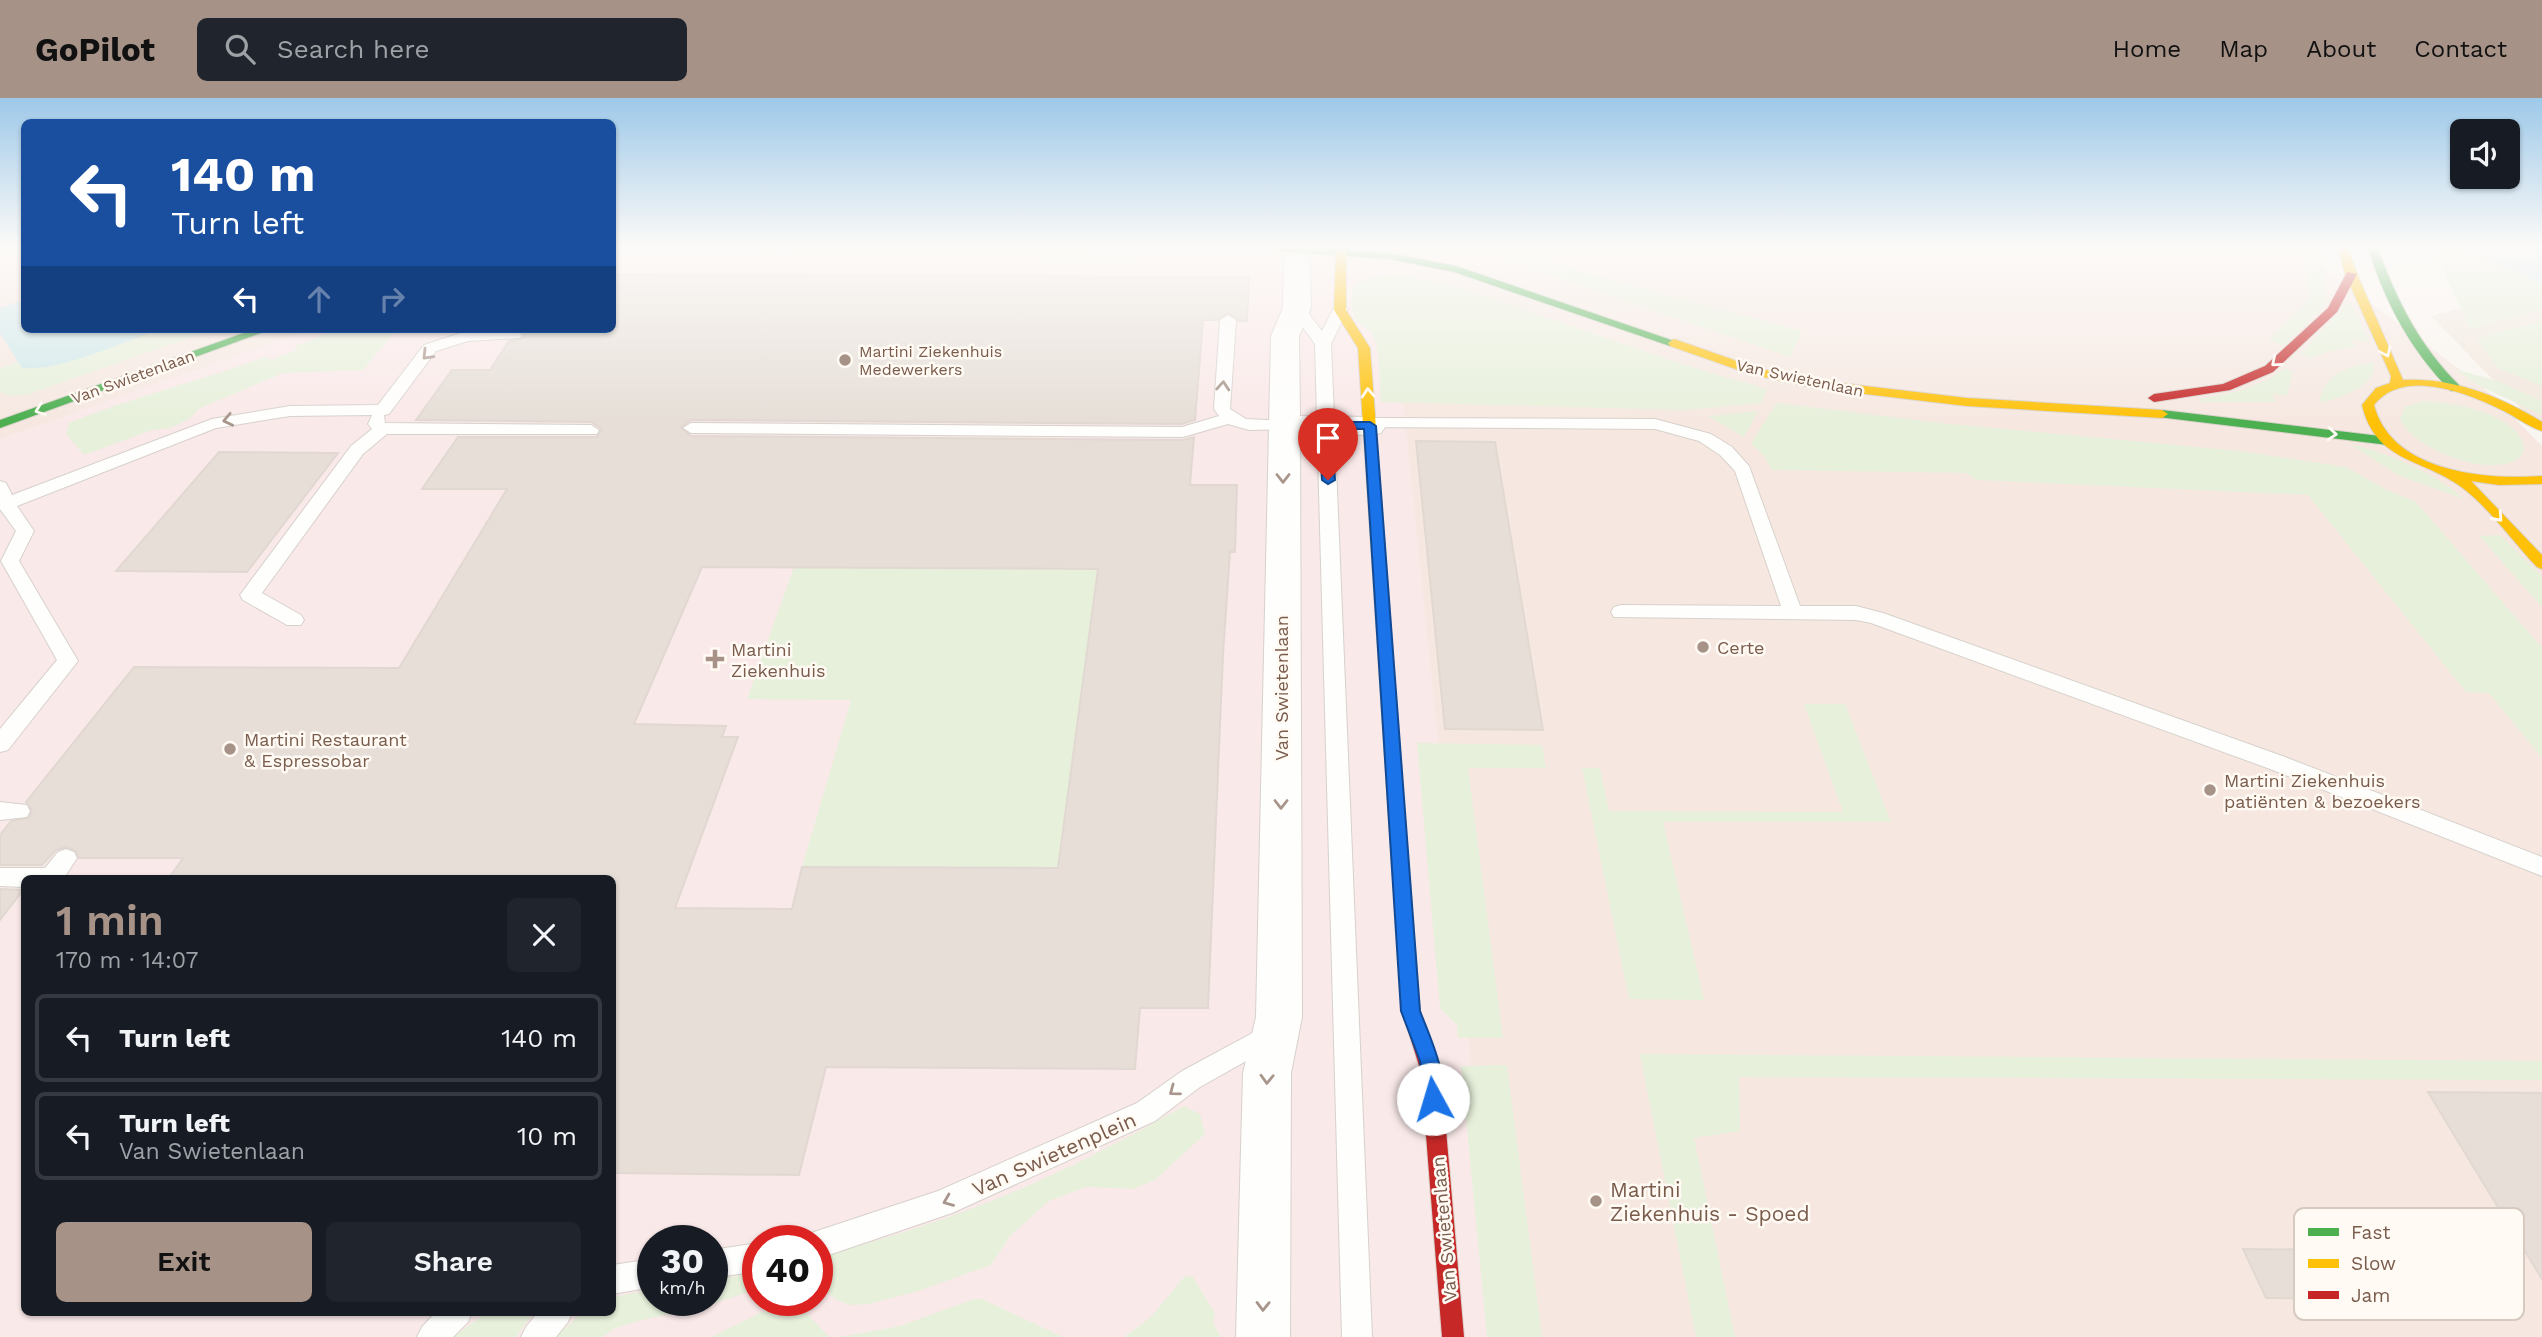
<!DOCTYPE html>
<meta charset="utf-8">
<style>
:root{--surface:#171b24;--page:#20242c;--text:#f1f3f6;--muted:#9ea1a6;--line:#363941;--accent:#a69286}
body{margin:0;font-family:"Work Sans",sans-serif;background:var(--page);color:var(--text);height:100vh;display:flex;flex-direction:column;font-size:26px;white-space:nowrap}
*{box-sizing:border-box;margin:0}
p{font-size:23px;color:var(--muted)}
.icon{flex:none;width:38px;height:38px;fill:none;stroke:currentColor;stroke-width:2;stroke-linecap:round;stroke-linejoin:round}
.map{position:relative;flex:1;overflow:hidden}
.panel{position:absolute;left:21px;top:777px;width:595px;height:441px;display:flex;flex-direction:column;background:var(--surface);border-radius:10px;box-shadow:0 2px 5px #0004}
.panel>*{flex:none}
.banner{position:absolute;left:21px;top:21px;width:595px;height:214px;border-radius:10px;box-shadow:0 2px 5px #0004;background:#1a4fa0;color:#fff;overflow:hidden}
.tools{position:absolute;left:2450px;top:21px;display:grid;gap:14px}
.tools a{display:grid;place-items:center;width:70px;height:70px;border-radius:10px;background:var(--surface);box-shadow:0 2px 5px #0004;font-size:35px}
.speed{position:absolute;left:637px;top:1127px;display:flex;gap:14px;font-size:35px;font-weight:700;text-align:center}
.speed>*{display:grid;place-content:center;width:91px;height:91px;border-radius:50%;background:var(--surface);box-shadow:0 2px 5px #0004;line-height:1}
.speed small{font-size:18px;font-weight:400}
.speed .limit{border:10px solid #d22;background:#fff;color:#111}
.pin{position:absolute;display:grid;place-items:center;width:60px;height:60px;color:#fff;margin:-72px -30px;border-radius:50% 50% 50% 0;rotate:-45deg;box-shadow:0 0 7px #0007}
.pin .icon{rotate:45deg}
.me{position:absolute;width:77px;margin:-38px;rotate:354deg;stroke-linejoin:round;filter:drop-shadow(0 0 5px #0008)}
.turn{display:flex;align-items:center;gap:24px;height:147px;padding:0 35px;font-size:32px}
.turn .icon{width:91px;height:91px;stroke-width:2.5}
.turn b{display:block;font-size:49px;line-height:60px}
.lanes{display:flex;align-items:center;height:66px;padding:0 35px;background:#0003;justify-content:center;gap:35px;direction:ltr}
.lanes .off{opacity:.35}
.round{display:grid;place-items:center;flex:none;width:74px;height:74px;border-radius:10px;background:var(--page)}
.overview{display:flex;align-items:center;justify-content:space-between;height:119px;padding:0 35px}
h1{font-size:42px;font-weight:600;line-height:52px;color:var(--accent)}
.primary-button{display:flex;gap:14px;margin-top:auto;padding:14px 35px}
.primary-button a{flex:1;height:80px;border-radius:10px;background:var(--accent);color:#111;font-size:28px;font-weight:600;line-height:80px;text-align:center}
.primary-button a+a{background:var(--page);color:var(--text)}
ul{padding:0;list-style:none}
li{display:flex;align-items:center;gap:21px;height:88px;margin:0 14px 10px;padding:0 21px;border:4px solid var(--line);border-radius:10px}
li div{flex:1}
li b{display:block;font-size:26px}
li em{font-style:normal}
header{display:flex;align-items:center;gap:42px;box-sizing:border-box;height:98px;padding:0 35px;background:var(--accent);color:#111}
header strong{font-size:33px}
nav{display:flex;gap:38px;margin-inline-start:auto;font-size:24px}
.search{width:490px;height:63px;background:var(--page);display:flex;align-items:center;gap:18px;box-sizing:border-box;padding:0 24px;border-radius:10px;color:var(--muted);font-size:26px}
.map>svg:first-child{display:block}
</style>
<header>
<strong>GoPilot</strong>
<div class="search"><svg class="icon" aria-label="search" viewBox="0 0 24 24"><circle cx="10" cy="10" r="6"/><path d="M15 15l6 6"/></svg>Search here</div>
<nav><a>Home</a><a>Map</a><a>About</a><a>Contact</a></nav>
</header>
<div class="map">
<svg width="2542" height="1239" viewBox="0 0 2542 1239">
<rect width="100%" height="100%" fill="#f9f5f0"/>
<!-- residential -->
<path fill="#f2e8de" d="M 2542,189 L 2542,332 L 2431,218 Z"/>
<!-- commercial -->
<path fill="#f6e8e1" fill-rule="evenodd" d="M 0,150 L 24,150 L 24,231 L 612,231 L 613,150 L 1038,150 L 1191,160 L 1346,150 L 2297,150 L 2482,288 L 2542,348 L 2542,1239 L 0,1239 ZM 24,780 L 612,780 L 612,1214 L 24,1214 ZM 653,1143 L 712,1143 L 712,1202 L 653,1202 ZM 758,1143 L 817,1143 L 817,1202 L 758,1202 Z"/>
<!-- medical -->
<path fill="#fae9e9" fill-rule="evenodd" d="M 613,150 L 1130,150 L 1390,174 L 1499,1239 L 0,1239 L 0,341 L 311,231 L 612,231 ZM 24,780 L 612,780 L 612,1214 L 24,1214 ZM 653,1143 L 712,1143 L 712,1202 L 653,1202 ZM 758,1143 L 817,1143 L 817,1202 L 758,1202 Z"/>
<!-- green -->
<path fill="#e7f0db" d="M 612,150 L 1027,150 L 1140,157 L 1127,165 L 708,152 L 645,151 L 613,155 Z
M 1458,150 L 1557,150 L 1534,156 L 1592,177 L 1802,233 L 1790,259 L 1507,163 Z
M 2298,150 L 2319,151 L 2327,200 L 2325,207 L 2283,248 L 2269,242 L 2309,201 L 2309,189 Z
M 2432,150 L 2463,150 L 2542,185 L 2542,211 L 2471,231 Z
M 1400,176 L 1458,189 L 1681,266 L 1767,291 L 1762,305 L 1684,312 L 1381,304 C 1379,284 1381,256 1373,238 C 1369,229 1357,227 1354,218 C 1341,182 1373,178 1400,176 Z
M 2346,206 L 2352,207 L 2369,243 L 2351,242 L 2355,249 L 2331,253 L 2311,260 L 2301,256 Z
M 2542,223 L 2542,288 L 2497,270 L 2477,241 Z
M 160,231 L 214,231 L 29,296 L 12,298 L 0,294 L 0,270 L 18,264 L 22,270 L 48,269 L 65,264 Z
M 339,231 L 397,231 L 363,272 L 283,275 L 200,310 L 189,321 L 171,330 L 152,332 L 84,357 L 66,336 L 69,325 C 133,298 202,283 267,258 L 272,262 L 298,251 L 295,248 Z
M 2373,264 L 2374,274 C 2365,291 2338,302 2320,304 C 2323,275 2348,269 2373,264 Z
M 2285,270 L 2293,274 L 2287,298 L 2273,296 L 2275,304 L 2202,304 L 2199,301 C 2231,296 2259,290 2285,270 Z
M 2454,271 L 2498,283 L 2541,303 L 2542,317 L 2476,286 Z
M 2423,303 C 2450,303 2526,317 2524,354 C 2503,387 2412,352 2400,321 L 2405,309 Z
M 1777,305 L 1940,325 L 2239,353 L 2346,369 L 2385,391 L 2416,404 L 2542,550 L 2542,660 L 2489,595 L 2466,594 L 2308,397 L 1977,382 L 1966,375 L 1772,372 L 1764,358 L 1751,345 Z
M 1758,313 L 1744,339 L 1708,318 Z
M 2350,346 C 2392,356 2433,375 2466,402 L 2398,377 Z
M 2500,437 L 2542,478 L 2542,509 L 2479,438 Z
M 794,469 L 1098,471 L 1058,770 L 802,769 L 851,602 L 747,601 Z
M 1804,606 L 1845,606 L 1891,724 L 1663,724 L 1704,902 L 1629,901 L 1582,670 L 1600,670 L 1609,713 L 1843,714 Z
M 1417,645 L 1542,647 L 1546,670 L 1468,670 L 1503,940 L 1458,940 L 1457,927 L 1440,910 Z
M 1640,956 L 2542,963 L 2542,982 L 1739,979 L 1740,1033 L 1694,1040 L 1735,1239 L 1696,1239 Z
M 1507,967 L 1542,1239 L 1487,1239 L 1461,968 Z
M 1184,1008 L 1200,1016 L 1205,1036 L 1155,1082 L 1133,1091 L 1086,1089 L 1049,1103 L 1011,1137 L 991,1167 L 918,1193 L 869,1206 L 850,1207 L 839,1203 L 817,1187 L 817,1160 C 853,1149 890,1139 925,1127 C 1016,1098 1101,1055 1184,1008 Z
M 758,1174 L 758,1191 L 700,1210 L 642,1222 L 613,1231 L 603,1239 L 555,1239 L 582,1215 L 612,1214 L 613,1199 L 653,1191 L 653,1202 L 712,1202 L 712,1182 Z
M 1185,1178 L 1193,1179 L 1215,1215 L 1213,1225 L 1221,1239 L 1124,1239 L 1150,1220 Z
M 974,1201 L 982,1201 L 1063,1239 L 839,1239 L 900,1228 Z
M 790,1205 L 802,1210 L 829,1239 L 711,1239 L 779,1206 Z
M 486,1215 L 486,1214 L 533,1215 L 516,1239 L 453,1239 Z"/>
<!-- water -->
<path fill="#d0e8ea" d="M 2463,150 L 2542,150 L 2542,185 L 2538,184 Z
M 24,202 L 24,231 L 160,231 C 123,244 60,274 22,270 L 0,235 L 0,210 Z"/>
<!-- building -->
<path fill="#e6ded7" stroke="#e2d8d2" stroke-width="2" fill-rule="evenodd" d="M 612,177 L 1249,179 L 1247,223 L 1239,223 L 1229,215 L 1217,222 L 1203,222 L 1195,322 L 1182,326 L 691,322 L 681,329 L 691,338 L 1183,342 L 1194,339 L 1190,387 L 1237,387 L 1235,454 L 1230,454 L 1223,556 L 1208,910 L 1140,910 L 1135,971 L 826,969 L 799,1077 L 612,1075 L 612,780 L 169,780 L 183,760 L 79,760 L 76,753 L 67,749 L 56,752 L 42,767 L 0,767 L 0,737 L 11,723 L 29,720 L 32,712 L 26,704 L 134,569 L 399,570 L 507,391 L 422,391 L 458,339 L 597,339 L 602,331 L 591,324 L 416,322 L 452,272 L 490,272 L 509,243 L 522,241 L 525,236 L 518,231 L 612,231 ZM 702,469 L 1098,471 L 1058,770 L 802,769 L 792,811 L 675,810 L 738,639 L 722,639 L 726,628 L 634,626 Z
M 1416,343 L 1495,344 L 1543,632 L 1445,631 Z
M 219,354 L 338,355 L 247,474 L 116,473 Z
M 0,791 L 23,792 L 0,822 Z
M 2428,994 L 2542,995 L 2542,1181 L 2482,1083 Z
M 2243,1151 L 2361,1152 L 2386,1201 L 2266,1200 Z"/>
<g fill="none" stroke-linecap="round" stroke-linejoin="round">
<defs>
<path id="lane" d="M 1297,205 L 1302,207 L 1322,233 L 1335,208 L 1340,206 L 1348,211 L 1331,246 L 1372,1239 L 1342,1239 L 1315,246 L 1289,210 Z
M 1228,217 L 1236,222 L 1230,311 L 1246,321 L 1290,323 L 1292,327 L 1290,331 L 1249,332 L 1228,326 L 1183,339 L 691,335 L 683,330 L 691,325 L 1182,329 L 1219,318 L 1214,311 L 1220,222 Z
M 514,232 L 522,237 L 520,240 L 468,243 L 436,253 L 389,316 L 384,317 L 385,325 L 591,327 L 599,332 L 597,336 L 387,336 L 363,356 L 262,495 L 301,517 L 304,522 L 301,527 L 287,527 L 243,502 L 240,497 L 351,348 L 372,331 L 368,326 L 372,317 L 290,318 L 216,330 L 17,408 L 34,433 L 19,463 L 78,563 L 8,652 L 0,654 L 0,631 L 57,562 L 1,463 L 16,433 L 0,411 L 0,383 L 6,385 L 12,397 L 212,321 L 290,308 L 378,307 L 424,247 L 467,233 Z
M 1370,320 L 1655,321 L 1711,336 L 1732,349 L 1749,368 L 1800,508 L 1856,508 L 1883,515 L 2285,659 L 2542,759 L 2542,778 L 2270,671 L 1871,525 L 1856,522 L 1614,519 L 1611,514 L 1614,509 L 1621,507 L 1781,508 L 1735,373 L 1720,357 L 1699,343 L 1655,331 L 1364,329 L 1362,325 Z
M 0,704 L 27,707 L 30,713 L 27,719 L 0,722 Z
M 66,751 L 74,754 L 77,760 L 64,780 L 24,780 L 24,789 L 0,788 L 0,770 L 45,770 L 58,754 Z
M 1273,924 L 1282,927 L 1286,935 L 1282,943 L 1200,989 L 1155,1023 L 952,1115 L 817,1161 L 817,1143 L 805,1143 L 807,1137 L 817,1133 L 938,1093 L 1137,1005 L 1182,973 Z
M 758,1145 L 758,1173 L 712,1180 L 712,1152 Z
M 653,1161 L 653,1189 L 612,1196 L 612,1167 Z
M 436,1214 L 472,1214 L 468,1224 L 453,1239 L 417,1239 L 422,1229 Z
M 538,1214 L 572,1214 L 568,1224 L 556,1239 L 521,1239 L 526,1229 Z"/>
<path id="street" d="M 1309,150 L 1311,210 L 1299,238 L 1300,318 L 1370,319 L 1381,321 L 1386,328 L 1381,335 L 1370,337 L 1300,336 L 1302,919 L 1291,975 L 1290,1239 L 1236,1239 L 1243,975 L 1256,919 L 1271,238 L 1283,210 L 1284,151 Z"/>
<path id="fast" d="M 1269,150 L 1320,150 L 1389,155 L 1456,168 L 1680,245 L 1678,248 L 1670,248 L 1454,174 L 1389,161 L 1274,153 Z
M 2368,150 L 2378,150 C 2396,202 2420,248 2459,287 L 2459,293 L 2451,293 C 2410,252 2385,204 2368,150 Z
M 255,231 L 272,231 L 0,330 L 0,322 Z
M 2162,312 L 2388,339 L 2394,343 L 2388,347 L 2158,319 L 2158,313 Z"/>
<path id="slow" d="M 2338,150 L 2348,150 L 2357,176 L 2403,282 C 2452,279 2500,298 2542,324 L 2542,333 C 2529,329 2516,319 2504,313 C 2468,295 2403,269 2374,307 C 2391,374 2485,382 2542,378 L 2542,386 L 2499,387 L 2471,383 L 2542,457 L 2542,471 L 2537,469 C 2514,445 2490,411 2464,391 C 2425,360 2376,366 2362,307 L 2376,290 L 2390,285 L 2391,278 L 2345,176 Z
M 1341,151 L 1346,154 L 1346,212 L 1370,250 L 1404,706 L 1402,711 L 1390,711 L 1388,706 L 1358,250 L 1334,212 L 1336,154 Z
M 1674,241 L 1757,270 L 1814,282 L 1967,300 L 2162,312 L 2168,316 L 2162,320 L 1967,308 L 1814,290 L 1750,276 L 1670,248 L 1668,245 Z"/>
<path id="jam" d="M 2347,174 L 2357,176 L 2337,214 L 2273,274 L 2230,292 L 2154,304 L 2148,300 L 2154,296 L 2223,286 L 2265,268 L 2328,210 Z
M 1396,700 L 1402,701 L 1404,706 L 1420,913 L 1441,974 L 1464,1239 L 1442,1239 L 1421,974 L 1402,913 L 1388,706 L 1390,701 Z"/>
</defs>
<!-- lane casing -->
<use href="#lane" stroke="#d7d1cb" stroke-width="2"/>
<!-- street casing -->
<use href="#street" stroke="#d7d1cb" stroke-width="2"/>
<!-- fast casing -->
<use href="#fast" stroke="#d9d2cb" stroke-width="2"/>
<!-- slow casing -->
<use href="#slow" stroke="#d9d2cb" stroke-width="2"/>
<!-- jam casing -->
<use href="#jam" stroke="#d9d2cb" stroke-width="2"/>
<!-- lane -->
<use href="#lane" fill="#fefefd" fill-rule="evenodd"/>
<!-- street -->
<use href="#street" fill="#fefefd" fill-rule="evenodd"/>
<!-- fast -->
<use href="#fast" fill="#4caf50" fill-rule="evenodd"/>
<!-- slow -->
<use href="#slow" fill="#ffc107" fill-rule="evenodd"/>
<!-- jam -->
<use href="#jam" fill="#c62828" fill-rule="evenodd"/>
</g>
<!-- one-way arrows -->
<defs><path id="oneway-chevron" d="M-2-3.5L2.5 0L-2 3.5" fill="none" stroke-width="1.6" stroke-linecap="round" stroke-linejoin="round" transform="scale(1.75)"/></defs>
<g stroke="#fffaf3">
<use href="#oneway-chevron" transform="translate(2386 254) rotate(65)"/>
<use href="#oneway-chevron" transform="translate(2276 264) rotate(140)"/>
<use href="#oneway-chevron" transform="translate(1368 295) rotate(-94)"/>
<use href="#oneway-chevron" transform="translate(40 312) rotate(160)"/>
<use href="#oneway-chevron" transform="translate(2332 336) rotate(5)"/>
<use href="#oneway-chevron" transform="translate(2498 419) rotate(48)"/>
</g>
<g stroke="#a8958b">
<use href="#oneway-chevron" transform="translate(427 257) rotate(134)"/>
<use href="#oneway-chevron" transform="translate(1223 288) rotate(-86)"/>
<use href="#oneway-chevron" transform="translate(228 322) rotate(168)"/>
<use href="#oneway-chevron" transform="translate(1283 380) rotate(90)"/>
<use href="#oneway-chevron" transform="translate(1281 706) rotate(90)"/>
<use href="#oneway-chevron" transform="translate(1267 981) rotate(92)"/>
<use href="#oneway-chevron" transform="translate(1174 993) rotate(143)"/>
<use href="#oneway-chevron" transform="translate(948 1103) rotate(158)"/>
<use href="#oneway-chevron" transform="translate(1263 1208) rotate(91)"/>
</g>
<!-- sky -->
<linearGradient id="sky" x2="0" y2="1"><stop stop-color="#9ec9e9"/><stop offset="0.46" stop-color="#fcfaf8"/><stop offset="1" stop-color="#fcfaf8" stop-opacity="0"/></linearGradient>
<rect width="2542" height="323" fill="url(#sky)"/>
<!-- route -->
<path fill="#1a73e8" stroke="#114b97" stroke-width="2" d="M 1326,324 L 1370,324 L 1376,328 L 1420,913 C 1429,937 1451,983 1440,1007 L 1433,1010 L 1426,1007 L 1420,963 L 1401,913 L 1364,331 L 1332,331 L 1335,382 L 1328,386 L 1322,382 L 1319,327 Z"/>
<!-- markers -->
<g fill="#a69286" stroke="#fffaf3" stroke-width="2.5">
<circle cx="845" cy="262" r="7"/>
<circle cx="1703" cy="549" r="7"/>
<path d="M711.5 550.5h7v7h7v7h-7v7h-7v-7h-7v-7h7z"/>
<circle cx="230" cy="651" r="7"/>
<circle cx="2210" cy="692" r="7"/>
<circle cx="1596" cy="1103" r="7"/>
</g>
<g text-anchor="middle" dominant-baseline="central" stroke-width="5" stroke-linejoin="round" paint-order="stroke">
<!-- far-poi labels -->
<g font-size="16" fill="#7a5c4d" stroke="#fffaf3" text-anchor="start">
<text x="859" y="253">Martini Ziekenhuis<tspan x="859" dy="18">Medewerkers</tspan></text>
</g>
<!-- far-street labels -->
<g font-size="16" fill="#7a5c4d" stroke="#fffaf3">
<text transform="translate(133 279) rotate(-20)">Van Swietenlaan</text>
<text transform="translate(1800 280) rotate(12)">Van Swietenlaan</text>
</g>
<!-- poi labels -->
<g font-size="18" fill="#7a5c4d" stroke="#fffaf3" text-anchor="start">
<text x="1717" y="549">Certe</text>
<text x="731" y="551">Martini<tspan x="731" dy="21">Ziekenhuis</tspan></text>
<text x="244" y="641">Martini Restaurant<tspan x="244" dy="21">&amp; Espressobar</tspan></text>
<text x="2224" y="682">Martini Ziekenhuis<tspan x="2224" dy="21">patiënten &amp; bezoekers</tspan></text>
</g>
<!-- street labels -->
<g font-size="18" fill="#7a5c4d" stroke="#fffaf3">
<text transform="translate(1281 590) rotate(-90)">Van Swietenlaan</text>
<text transform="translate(1444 1131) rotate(-95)">Van Swietenlaan</text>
</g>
<!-- near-street labels -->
<g font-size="21" fill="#7a5c4d" stroke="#fffaf3">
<text transform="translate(1054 1056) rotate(-24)">Van Swietenplein</text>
</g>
<!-- near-poi labels -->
<g font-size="21" fill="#7a5c4d" stroke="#fffaf3" text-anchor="start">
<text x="1610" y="1091">Martini<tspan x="1610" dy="24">Ziekenhuis - Spoed</tspan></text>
</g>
</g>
<!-- legend -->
<rect x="2294" y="1110" width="230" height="112" rx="10" fill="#fffaf3" stroke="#d7cbc1" stroke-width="2"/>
<rect x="2308" y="1130" width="31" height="8" fill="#4caf50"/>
<rect x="2308" y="1161" width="31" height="9" fill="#ffc107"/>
<rect x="2308" y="1193" width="31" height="8" fill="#c62828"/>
<g font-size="19" fill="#7a5c4d">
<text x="2351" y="1141">Fast</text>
<text x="2351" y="1172">Slow</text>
<text x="2351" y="1204">Jam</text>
</g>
</svg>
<div class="tools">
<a><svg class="icon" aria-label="sound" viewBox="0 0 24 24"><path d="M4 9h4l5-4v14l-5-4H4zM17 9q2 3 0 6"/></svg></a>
</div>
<div class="speed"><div>30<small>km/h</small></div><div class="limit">40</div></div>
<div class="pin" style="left:1328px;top:382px;background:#d93025"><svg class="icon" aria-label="arrive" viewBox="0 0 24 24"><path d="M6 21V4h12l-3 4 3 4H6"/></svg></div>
<svg class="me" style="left:1433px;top:1001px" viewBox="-20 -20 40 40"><circle r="19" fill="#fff"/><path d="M0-13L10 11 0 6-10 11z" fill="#1a73e8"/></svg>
<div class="banner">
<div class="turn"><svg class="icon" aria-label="left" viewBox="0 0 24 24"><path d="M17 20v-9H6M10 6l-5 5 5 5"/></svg><div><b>140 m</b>Turn left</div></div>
<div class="lanes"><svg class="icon" aria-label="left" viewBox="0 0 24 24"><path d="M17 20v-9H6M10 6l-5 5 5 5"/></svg><svg class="icon off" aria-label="ahead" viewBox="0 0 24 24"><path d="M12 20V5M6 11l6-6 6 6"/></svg><svg class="icon off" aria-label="right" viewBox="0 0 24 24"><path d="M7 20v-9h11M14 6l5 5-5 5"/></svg></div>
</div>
<section class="panel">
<div class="overview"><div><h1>1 min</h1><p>170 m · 14:07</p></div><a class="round"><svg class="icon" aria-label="close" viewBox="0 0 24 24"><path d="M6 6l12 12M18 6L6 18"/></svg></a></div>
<ul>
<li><svg class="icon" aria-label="left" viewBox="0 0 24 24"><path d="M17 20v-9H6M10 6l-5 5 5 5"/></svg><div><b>Turn left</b></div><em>140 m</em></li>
<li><svg class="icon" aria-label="left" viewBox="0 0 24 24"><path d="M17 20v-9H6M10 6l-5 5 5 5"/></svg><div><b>Turn left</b><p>Van Swietenlaan</p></div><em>10 m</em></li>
</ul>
<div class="primary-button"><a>Exit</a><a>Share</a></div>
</section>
</div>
